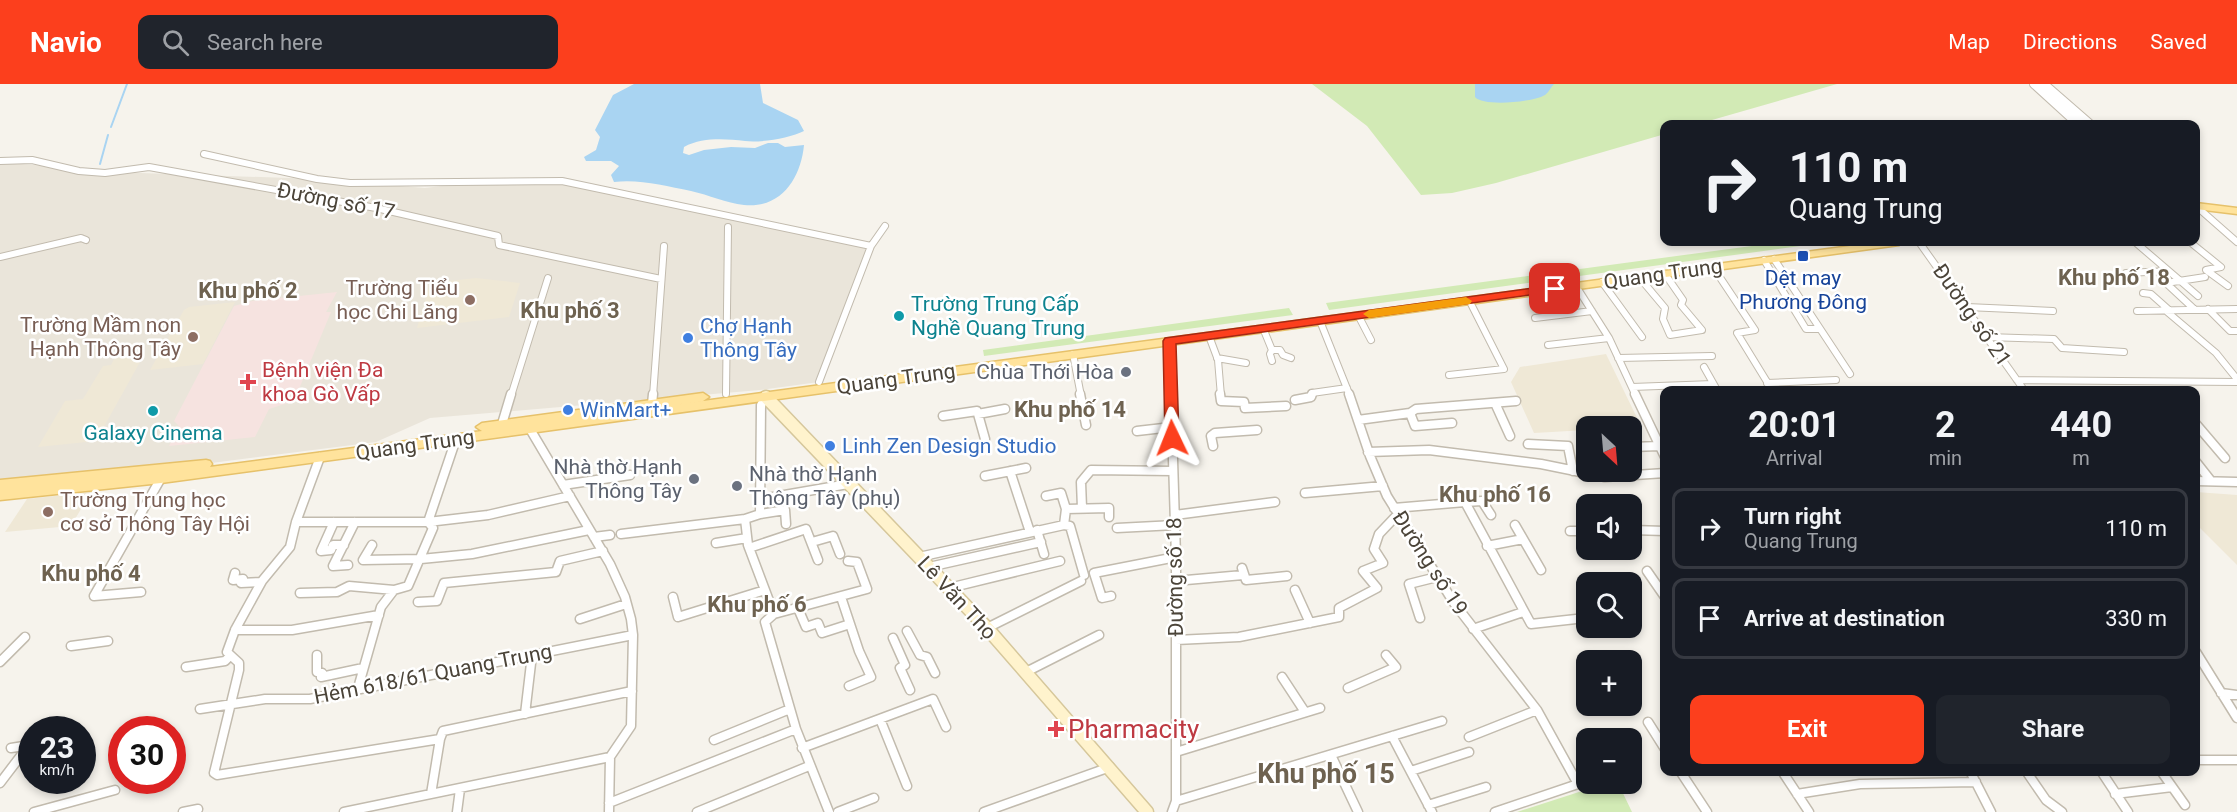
<!DOCTYPE html>
<meta charset="utf-8">
<style>
:root{--surface:#171b24;--page:#20242c;--text:#f1f3f6;--muted:#9ea1a6;--line:#363941;--accent:#fc3f1d}
body{margin:0;font-family:Roboto,sans-serif;background:var(--page);color:var(--text);height:100vh;display:flex;flex-direction:column;font-size:22px;white-space:nowrap}
*{box-sizing:border-box;margin:0}
p{font-size:20px;color:var(--muted)}
.icon{flex:none;width:33px;height:33px;fill:none;stroke:currentColor;stroke-width:2;stroke-linecap:round;stroke-linejoin:round}
.map{position:relative;flex:1;overflow:hidden}
.side{position:absolute;left:1660px;top:302px;width:540px;height:390px;display:flex;flex-direction:column;background:var(--surface);border-radius:12px;box-shadow:0 3px 9px #0003}
.side>*{flex:none}
.guide{position:absolute;left:1660px;top:36px;width:540px;height:126px;border-radius:12px;box-shadow:0 3px 9px #0003;background:#171b24;color:var(--text);overflow:hidden}
.needle{width:39px;rotate:154deg}
.buttons{position:absolute;left:1576px;top:332px;display:grid;gap:12px}
.buttons a{display:grid;place-items:center;width:66px;height:66px;border-radius:12px;background:var(--surface);box-shadow:0 3px 9px #0003;font-size:30px}
.speed{position:absolute;left:18px;top:632px;display:flex;gap:12px;font-size:30px;font-weight:700;text-align:center}
.speed>*{display:grid;place-content:center;width:78px;height:78px;border-radius:50%;background:var(--surface);box-shadow:0 3px 9px #0003;line-height:1}
.speed small{font-size:15px;font-weight:400}
.speed .limit{border:9px solid #d22;background:#fff;color:#111}
.pin{position:absolute;display:grid;place-items:center;width:51px;height:51px;color:#fff;margin:-26px;border-radius:12px;box-shadow:0 3px 9px #0006}
.me{position:absolute;width:66px;margin:-33px;rotate:358deg;stroke-linejoin:round;filter:drop-shadow(0 0 4px #0008)}
.turn{display:flex;align-items:center;gap:21px;height:126px;padding:0 30px;font-size:27px}
.turn .icon{width:78px;height:78px;stroke-width:2.5}
.turn b{display:block;font-size:42px;line-height:51px}
.eta{display:flex;justify-content:space-evenly;align-items:center;height:102px;text-align:center}
.eta b{font-size:36px;font-weight:700;line-height:42px}
.action{display:flex;gap:12px;margin-top:auto;padding:12px 30px}
.action a{flex:1;height:69px;border-radius:12px;background:var(--accent);color:#fff;font-size:24px;font-weight:700;line-height:69px;text-align:center}
.action a+a{background:var(--page);color:var(--text)}
ul{padding:0;list-style:none}
li{display:flex;align-items:center;gap:18px;height:81px;margin:0 12px 9px;padding:0 18px;border:3px solid var(--line);border-radius:12px}
li div{flex:1}
li b{display:block;font-size:22px}
li em{font-style:normal}
header{display:flex;align-items:center;gap:36px;box-sizing:border-box;height:84px;padding:0 30px;background:var(--accent);color:#fff}
header strong{font-size:28px}
nav{display:flex;gap:33px;margin-inline-start:auto;font-size:21px}
.search{width:420px;height:54px;background:var(--page);display:flex;align-items:center;gap:15px;box-sizing:border-box;padding:0 21px;border-radius:12px;color:var(--muted);font-size:22px}
.map>svg:first-child{display:block}
</style>
<header>
<strong>Navio</strong>
<div class="search"><svg class="icon" aria-label="search" viewBox="0 0 24 24"><circle cx="10" cy="10" r="6"/><path d="M15 15l6 6"/></svg>Search here</div>
<nav><a>Map</a><a>Directions</a><a>Saved</a></nav>
</header>
<div class="map">
<svg width="2237" height="728" viewBox="0 0 2237 728">
<rect width="100%" height="100%" fill="#f6f3ec"/>
<!-- residential -->
<path fill="#eae5da" d="M 0,78 L 112,88 L 317,95 L 425,104 L 490,96 L 562,97 L 874,162 L 819,298 L 760,306 L 430,334 L 376,358 L 188,382 L 0,399 Z"/>
<!-- education -->
<path fill="#efe8d6" d="M 476,194 L 520,199 L 509,233 L 417,244 L 430,199 Z
M 235,218 L 203,280 L 150,286 L 184,226 L 189,223 Z
M 145,269 L 96,357 L 38,363 L 65,317 L 83,315 L 103,282 L 111,281 L 115,273 Z
M 1606,270 L 1641,342 L 1587,342 L 1587,346 L 1534,349 L 1511,298 L 1520,283 Z
M 91,408 L 71,442 L 5,448 L 27,415 Z
M 2196,408 L 2237,411 L 2237,481 L 2196,440 Z"/>
<!-- medical -->
<path fill="#f6e3e0" d="M 337,208 L 326,228 L 331,228 L 294,317 L 269,325 L 255,353 L 169,362 L 179,342 L 174,337 L 234,222 L 252,217 Z"/>
<!-- green -->
<path fill="#d2eab5" d="M 1312,0 L 1837,0 L 1698,40 L 1665,40 L 1665,50 L 1496,99 L 1452,109 L 1421,111 L 1367,42 Z
M 1781,158 L 1830,158 L 1329,226 L 1326,219 Z
M 1289,224 L 1293,231 L 984,272 L 983,266 Z
M 1619,701 L 1632,728 L 1517,728 L 1579,708 Z"/>
<!-- water -->
<path fill="#a9d4f2" d="M 634,0 L 760,0 L 763,19 L 798,36 L 804,47 C 790,54 761,59 745,57 C 725,55 703,53 684,63 L 683,69 L 689,71 L 704,66 L 731,63 L 755,64 L 768,59 L 778,59 L 785,63 L 804,61 C 801,93 782,125 744,121 C 726,119 709,111 691,107 C 665,102 640,95 614,98 L 611,91 L 619,82 L 611,77 L 586,77 L 584,73 L 596,66 L 600,53 L 595,46 L 613,11 Z
M 1475,0 L 1554,0 C 1551,3 1549,8 1545,11 C 1534,18 1483,23 1475,13 Z"/>
<g fill="none" stroke-linecap="round" stroke-linejoin="round">
<!-- stream -->
<path stroke="#a9d4f2" stroke-width="2" d="M 111,43 L 127,0
M 100,80 L 108,51"/>
<defs>
<path id="minor-far1" d="M 204,70 L 317,95 L 350,99 L 562,97 L 871,162
M 0,77 L 32,76 L 79,87 L 105,89 L 149,83 L 376,124 L 498,152 L 499,161 L 661,195
M 2196,122 L 2237,158
M 1919,158 L 2024,306
M 2135,158 L 2198,212
M 2190,158 L 2221,183 L 2206,186 L 2228,202
M 0,173 L 81,154 L 86,156
M 1774,175 L 1850,290
M 1764,176 L 1806,245 L 1820,245
M 1713,183 L 1755,246 L 1737,249 L 1772,306
M 2126,189 L 2168,187
M 1639,193 L 1665,224 L 1663,235 L 1670,251 L 1702,246 L 1681,221 L 1683,216 L 1665,190
M 1602,198 L 1642,253
M 1576,202 L 1609,254 L 1636,312
M 2143,209 L 2151,210 L 2169,226
M 1967,223 L 2053,227
M 2194,225 L 2166,199 L 2205,193
M 2208,225 L 2230,247 L 2237,247
M 2165,226 L 2216,269 L 2237,295
M 2137,227 L 2237,225
M 1358,231 L 1371,256
M 1535,234 L 1592,227
M 1320,237 L 1350,312
M 1263,244 L 1272,266 L 1280,266 L 1283,271 L 1291,274
M 1209,252 L 1218,276 L 1221,312
M 1987,253 L 2054,255 L 2062,264 L 2124,268
M 1169,257 L 1171,312
M 1548,261 L 1609,254
M 1272,266 L 1270,270 L 1272,277
M 1073,270 L 1081,312
M 1217,274 L 1246,279
M 1618,274 L 1712,272
M 1704,283 L 1717,306
M 1449,291 L 1504,285 L 1469,216
M 2017,296 L 2237,298
M 819,298 L 871,162 L 885,142
M 1767,299 L 1836,296
M 1632,303 L 1713,300
M 726,310 L 728,143
M 511,312 L 548,194
M 653,312 L 664,162
M 1311,312 L 1312,309 L 1347,304"/>
<path id="minor" d="M 1080,310 L 1086,341
M 1171,310 L 1176,473 L 1176,717 L 1172,728
M 1220,310 L 1221,317 L 1244,318 L 1245,324 L 1286,322
M 1349,310 L 1370,372 L 1387,412 L 1454,519 L 1537,626 L 1578,700 L 1495,728
M 1635,310 L 1665,373
M 766,313 L 761,321 L 760,430 L 745,435 L 748,461 L 774,530 L 765,538 L 796,645 L 829,728
M 1295,316 L 1311,313 L 1312,310
M 1495,319 L 1510,352
M 652,320 L 653,310
M 1410,329 L 1415,342 L 1452,339
M 978,330 L 985,355
M 943,332 L 977,327 L 978,330 L 1005,325
M 1358,336 L 1410,329 L 1416,325 L 1516,317
M 502,340 L 511,310
M 2196,340 L 2225,374
M 530,345 L 610,480 L 625,513 L 631,535 L 633,551 L 631,642 L 610,673 L 609,728
M 1137,347 L 1172,343
M 1528,360 L 1568,362 L 1573,387
M 1213,362 L 1211,352 L 1215,349 L 1257,346
M 1632,363 L 1659,362
M 1368,368 L 1429,366 L 1541,380 L 1605,393 L 1665,389
M 320,373 L 296,438 L 290,463 L 262,497 L 235,546 L 227,568 L 239,579 L 239,586 L 214,689 L 217,691 L 440,655 L 443,647 L 632,607
M 2196,378 L 2211,397
M 1010,387 L 1030,448
M 985,392 L 1026,384
M 2196,397 L 2237,398
M 563,401 L 630,391
M 1305,409 L 1383,402
M 1046,412 L 1061,409 L 1066,425 L 1064,441 L 1070,442 L 1084,491
M 761,415 L 848,400
M 1465,418 L 1482,417 L 1491,431
M 1082,424 L 1081,398 L 1091,386 L 1173,387
M 1394,424 L 1465,418 L 1531,540 L 1576,535
M 1066,425 L 1109,424 L 1109,433
M 760,430 L 785,426 L 786,440
M 1175,431 L 1275,418
M 296,438 L 428,438 L 488,431 L 570,412
M 334,438 L 321,467 L 331,466 L 333,461 L 344,461
M 1515,441 L 1541,486
M 1117,444 L 1175,441
M 1037,446 L 1044,470
M 1632,446 L 1665,447
M 1570,447 L 1587,447
M 621,450 L 745,435
M 594,453 L 610,451
M 812,458 L 833,452 L 840,470
M 716,459 L 747,454
M 372,461 L 363,476 L 421,475 L 472,470 L 589,446
M 1487,462 L 1523,455
M 749,464 L 806,445 L 818,476
M 919,473 L 1064,441
M 348,481 L 333,482 L 355,438
M 929,483 L 1041,458
M 1242,484 L 1246,496 L 1287,492
M 1647,487 L 1665,513
M 235,489 L 233,496 L 243,495 L 241,499 L 261,498
M 1175,497 L 1243,491
M 949,504 L 1060,477
M 1295,506 L 1310,539
M 141,508 L 94,512 L 161,394
M 300,509 L 337,508 L 349,502 L 394,506
M 1111,512 L 1102,514 L 1094,489 L 1176,473
M 673,513 L 678,533 L 765,506
M 841,513 L 859,567 L 871,593 L 849,602
M 418,518 L 437,517 L 444,499 L 556,488 L 560,477 L 603,467
M 797,522 L 806,543 L 818,539 L 822,549 L 850,540
M 774,530 L 867,505 L 857,478 L 848,477
M 1420,534 L 1409,500 L 1437,493
M 580,535 L 626,520
M 987,544 L 1081,497
M 1473,545 L 1523,528
M 235,546 L 292,546 L 379,531
M 907,547 L 920,571 L 927,573 L 935,589
M 893,554 L 905,581 L 900,584 L 910,606
M 1176,556 L 1239,553 L 1339,533 L 1339,524 L 1377,504 L 1363,487 L 1383,479 L 1374,465 L 1379,450 L 1398,430
M 71,562 L 108,557
M 2196,568 L 2237,634
M 317,571 L 317,588 L 322,589 L 321,593 L 363,584
M 0,578 L 25,553
M 186,583 L 225,577 L 230,572
M 1026,588 L 1099,551
M 1282,593 L 1305,628
M 358,604 L 381,523 L 394,506 L 408,502 L 433,444 L 428,438 L 456,355
M 1348,604 L 1396,583 L 1386,571
M 2221,609 L 2237,611
M 200,625 L 265,615 L 310,615 L 633,551
M 525,630 L 532,571
M 880,635 L 907,702
M 1648,638 L 1665,665
M 1392,652 L 1432,728
M 1469,653 L 1537,626
M 714,656 L 790,625
M 11,664 L 30,661
M 802,664 L 933,615 L 946,643
M 1176,668 L 1320,624
M 1331,671 L 1358,728
M 2196,676 L 2237,676
M 1411,687 L 1469,668
M 1680,687 L 1707,728
M 1782,687 L 1809,728
M 1970,687 L 1991,728
M 2026,687 L 2046,716 L 2062,728
M 2101,687 L 2128,728
M 2161,687 L 2185,721
M 0,699 L 29,661
M 431,710 L 440,655
M 1797,710 L 1860,700 L 1976,698
M 2115,710 L 2172,703
M 1176,717 L 1442,637
M 609,719 L 796,645
M 1428,721 L 1486,703
M 34,728 L 115,706
M 183,728 L 198,725
M 344,728 L 610,673
M 457,728 L 460,705
M 697,728 L 809,682
M 838,728 L 874,714
M 984,728 L 1110,683"/>
<path id="tertiary" d="M 2034,0 L 2078,40
M 2044,0 L 2090,40"/>
<path id="secondary" d="M 766,313 L 987,544 L 1147,728"/>
<path id="primary" d="M 2196,119 L 2237,124 L 2237,130 L 2196,125 Z
M 1880,158 L 1904,158 L 1899,161 L 530,349 L 161,399 L 0,416 L 0,406 L 176,388 L 0,406 L 0,396 L 206,376 L 210,377 L 212,380 L 210,383 L 482,347 L 476,343 L 482,339 L 703,309 L 709,313 L 703,317 L 489,346 Z"/>
</defs>
<!-- minor-far1 casing -->
<use href="#minor-far1" stroke="#c2bbae" stroke-width="8"/>
<!-- minor casing -->
<use href="#minor" stroke="#c2bbae" stroke-width="11"/>
<!-- tertiary casing -->
<use href="#tertiary" stroke="#c2bbae" stroke-width="10"/>
<!-- secondary casing -->
<use href="#secondary" stroke="#d6c79b" stroke-width="15"/>
<!-- primary casing -->
<use href="#primary" stroke="#e6c16a" stroke-width="3"/>
<!-- minor-far1 -->
<use href="#minor-far1" stroke="#fff" stroke-width="6"/>
<!-- minor -->
<use href="#minor" stroke="#fff" stroke-width="8"/>
<!-- tertiary -->
<use href="#tertiary" stroke="#fff" stroke-width="8"/>
<!-- secondary -->
<use href="#secondary" stroke="#fff3cd" stroke-width="12"/>
<!-- primary -->
<use href="#primary" fill="#ffe39c" fill-rule="evenodd"/>
</g>
<!-- route -->
<path fill="#fc3f1d" stroke="#a42913" stroke-width="1.5" d="M 1555,201 L 1561,205 L 1559,207 L 1176,260 L 1179,354 L 1172,359 L 1165,354 L 1163,257 L 1165,254 Z"/>
<!-- slow -->
<path fill="#f59e0b" d="M 1466,213 L 1472,217 L 1470,220 L 1369,234 L 1363,230 L 1369,226 Z"/>
<!-- markers -->
<rect fill="#1a4fb4" stroke="#fff" stroke-width="2" x="1797" y="166" width="12" height="12" rx="3"/>
<g fill="#8d6e63" stroke="#fff" stroke-width="2">
<circle cx="470" cy="216" r="6"/>
<circle cx="193" cy="253" r="6"/>
<circle cx="48" cy="428" r="6"/>
</g>
<g fill="#0f9aa8" stroke="#fff" stroke-width="2">
<circle cx="899" cy="232" r="6"/>
<circle cx="153" cy="327" r="6"/>
</g>
<g fill="#3f7fe0" stroke="#fff" stroke-width="2">
<circle cx="688" cy="254" r="6"/>
<circle cx="568" cy="326" r="6"/>
<circle cx="830" cy="362" r="6"/>
</g>
<g fill="#6b7280" stroke="#fff" stroke-width="2">
<circle cx="1126" cy="288" r="6"/>
<circle cx="694" cy="395" r="6"/>
<circle cx="737" cy="402" r="6"/>
</g>
<g fill="#e0444e" stroke="#fff" stroke-width="2">
<path d="M245 289h6v6h6v6h-6v6h-6v-6h-6v-6h6z"/>
<path d="M1053 636h6v6h6v6h-6v6h-6v-6h-6v-6h6z"/>
</g>
<g text-anchor="middle" dominant-baseline="central" stroke-width="5" stroke-linejoin="round" paint-order="stroke">
<!-- street labels -->
<g font-size="21" fill="#4b4439" stroke="#fff">
<text transform="translate(336 117) rotate(11)">Đường số 17</text>
<text transform="translate(1663 190) rotate(-8)">Quang Trung</text>
<text transform="translate(1972 231) rotate(55)">Đường số 21</text>
<text transform="translate(896 295) rotate(-8)">Quang Trung</text>
<text transform="translate(415 361) rotate(-8)">Quang Trung</text>
<text transform="translate(1430 479) rotate(57)">Đường số 19</text>
<text transform="translate(1175 493) rotate(-91)">Đường số 18</text>
<text transform="translate(957 514) rotate(47)">Lê Văn Thọ</text>
<text transform="translate(433 590) rotate(-11)">Hẻm 618/61 Quang Trung</text>
</g>
<!-- transit labels -->
<g font-size="21" fill="#164399" stroke="#fff">
<text x="1803" y="194">Dệt may<tspan x="1803" dy="24">Phương Đông</tspan></text>
</g>
<!-- education labels -->
<g font-size="21" fill="#785e54" stroke="#fff" text-anchor="end">
<text x="458" y="204">Trường Tiểu<tspan x="458" dy="24">học Chi Lăng</tspan></text>
<text x="181" y="241">Trường Mầm non<tspan x="181" dy="24">Hạnh Thông Tây</tspan></text>
<text x="60" y="416" text-anchor="start">Trường Trung học<tspan x="60" dy="24">cơ sở Thông Tây Hội</tspan></text>
</g>
<!-- culture labels -->
<g font-size="21" fill="#0d838f" stroke="#fff" text-anchor="start">
<text x="911" y="220">Trường Trung Cấp<tspan x="911" dy="24">Nghề Quang Trung</tspan></text>
<text x="153" y="349" text-anchor="middle">Galaxy Cinema</text>
</g>
<!-- shop labels -->
<g font-size="21" fill="#366cbe" stroke="#fff" text-anchor="start">
<text x="700" y="242">Chợ Hạnh<tspan x="700" dy="24">Thông Tây</tspan></text>
<text x="580" y="326">WinMart+</text>
<text x="842" y="362">Linh Zen Design Studio</text>
</g>
<!-- health labels -->
<g font-size="21" fill="#be3a42" stroke="#fff" text-anchor="start">
<text x="262" y="286">Bệnh viện Đa<tspan x="262" dy="24">khoa Gò Vấp</tspan></text>
</g>
<!-- worship labels -->
<g font-size="21" fill="#5b616d" stroke="#fff" text-anchor="end">
<text x="1114" y="288">Chùa Thới Hòa</text>
<text x="682" y="383">Nhà thờ Hạnh<tspan x="682" dy="24">Thông Tây</tspan></text>
<text x="749" y="390" text-anchor="start">Nhà thờ Hạnh<tspan x="749" dy="24">Thông Tây (phụ)</tspan></text>
</g>
<!-- neighbourhood labels -->
<g font-size="22" font-weight="bold" fill="#6e6250" stroke="#fff">
<text x="2114" y="193">Khu phố 18</text>
<text x="248" y="206">Khu phố 2</text>
<text x="570" y="226">Khu phố 3</text>
<text x="1070" y="325">Khu phố 14</text>
<text x="1495" y="410">Khu phố 16</text>
<text x="91" y="489">Khu phố 4</text>
<text x="757" y="520">Khu phố 6</text>
</g>
<!-- near-health labels -->
<g font-size="26" fill="#be3a42" stroke="#fff" text-anchor="start">
<text x="1068" y="645">Pharmacity</text>
</g>
<!-- near-neighbourhood labels -->
<g font-size="27" font-weight="bold" fill="#6e6250" stroke="#fff">
<text x="1326" y="690">Khu phố 15</text>
</g>
</g>
</svg>
<div class="buttons">
<a><svg class="needle" viewBox="-14 -14 28 28"><path d="M0-13l5 13h-10z" fill="#e53935"/><path d="M0 13l5-13h-10z" fill="#9ea1a6"/></svg></a>
<a><svg class="icon" aria-label="sound" viewBox="0 0 24 24"><path d="M4 9h4l5-4v14l-5-4H4zM17 9q2 3 0 6"/></svg></a>
<a><svg class="icon" aria-label="search" viewBox="0 0 24 24"><circle cx="10" cy="10" r="6"/><path d="M15 15l6 6"/></svg></a>
<a>+</a>
<a>−</a>
</div>
<div class="speed"><div>23<small>km/h</small></div><div class="limit">30</div></div>
<div class="pin" style="left:1555px;top:205px;background:#d93025"><svg class="icon" aria-label="arrive" viewBox="0 0 24 24"><path d="M6 21V4h12l-3 4 3 4H6"/></svg></div>
<svg class="me" style="left:1172px;top:354px" viewBox="-20 -20 40 40"><path d="M0-17L14 15 0 8-14 15z" fill="#fc3f1d" stroke="#fff" stroke-width="4"/></svg>
<div class="guide">
<div class="turn"><svg class="icon" aria-label="right" viewBox="0 0 24 24"><path d="M7 20v-9h11M14 6l5 5-5 5"/></svg><div><b>110 m</b>Quang Trung</div></div>
</div>
<section class="side">
<div class="eta">
<div><b>20:01</b><p>Arrival</p></div>
<div><b>2</b><p>min</p></div>
<div><b>440</b><p>m</p></div>
</div>
<ul>
<li><svg class="icon" aria-label="right" viewBox="0 0 24 24"><path d="M7 20v-9h11M14 6l5 5-5 5"/></svg><div><b>Turn right</b><p>Quang Trung</p></div><em>110 m</em></li>
<li><svg class="icon" aria-label="arrive" viewBox="0 0 24 24"><path d="M6 21V4h12l-3 4 3 4H6"/></svg><div><b>Arrive at destination</b></div><em>330 m</em></li>
</ul>
<div class="action"><a>Exit</a><a>Share</a></div>
</section>
</div>
